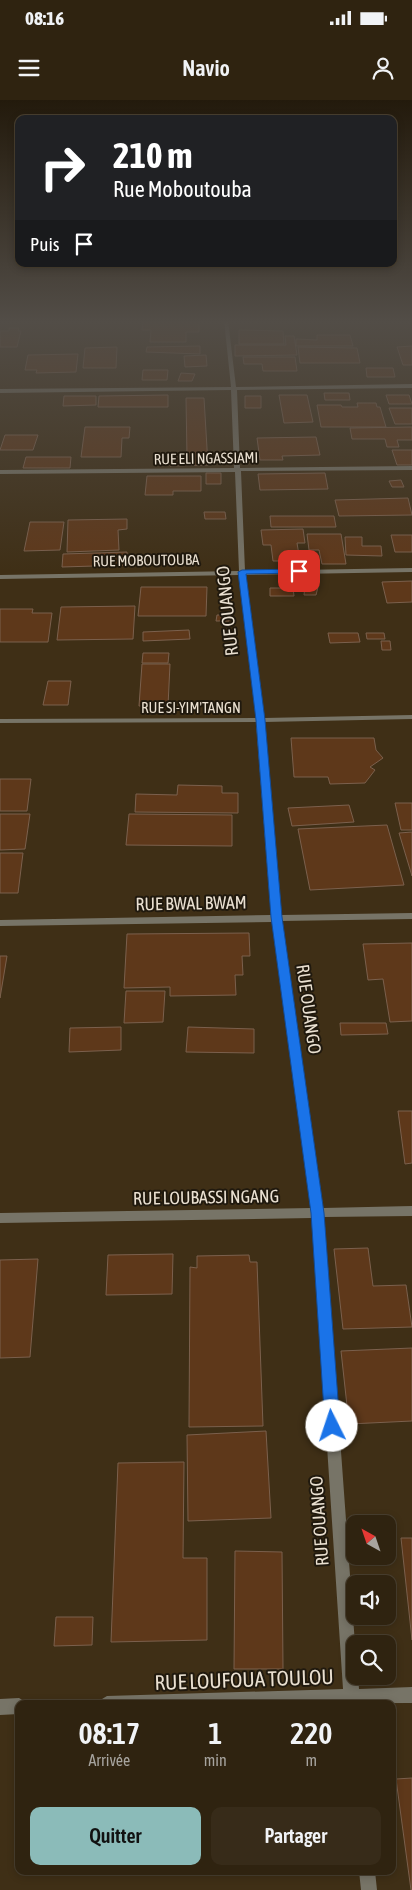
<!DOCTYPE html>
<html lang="fr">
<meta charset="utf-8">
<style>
:root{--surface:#2f2310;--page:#372b19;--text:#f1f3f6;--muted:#a7a49f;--line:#4a4030;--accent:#8bbbb9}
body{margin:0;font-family:"Asap Condensed",sans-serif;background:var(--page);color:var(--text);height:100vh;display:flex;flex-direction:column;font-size:19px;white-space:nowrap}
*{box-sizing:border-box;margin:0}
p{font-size:16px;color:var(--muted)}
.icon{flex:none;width:28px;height:28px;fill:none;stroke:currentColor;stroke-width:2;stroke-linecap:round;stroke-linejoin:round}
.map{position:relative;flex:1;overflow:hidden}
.details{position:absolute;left:15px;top:1600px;width:381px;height:175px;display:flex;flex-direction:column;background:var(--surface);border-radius:10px;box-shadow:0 2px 8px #0003,0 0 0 1px var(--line)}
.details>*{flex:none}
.top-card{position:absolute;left:15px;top:15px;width:382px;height:152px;border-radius:10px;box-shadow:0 2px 8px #0003,0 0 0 1px var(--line);background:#202124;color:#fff;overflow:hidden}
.needle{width:32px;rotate:320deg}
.fabs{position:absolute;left:346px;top:1415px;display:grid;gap:10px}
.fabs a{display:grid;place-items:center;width:50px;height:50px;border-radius:10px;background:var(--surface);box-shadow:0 2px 8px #0003,0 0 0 1px var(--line);font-size:25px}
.pin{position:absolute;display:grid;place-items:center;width:42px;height:42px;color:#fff;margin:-21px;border-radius:10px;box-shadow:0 2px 8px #0006}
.me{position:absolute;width:55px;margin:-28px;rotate:356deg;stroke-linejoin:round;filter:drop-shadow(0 0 4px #0008)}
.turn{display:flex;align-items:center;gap:18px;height:105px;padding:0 15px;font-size:22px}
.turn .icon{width:65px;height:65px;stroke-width:2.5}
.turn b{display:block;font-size:35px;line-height:42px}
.then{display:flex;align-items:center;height:48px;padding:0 15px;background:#0003;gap:10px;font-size:19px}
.eta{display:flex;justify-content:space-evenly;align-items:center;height:85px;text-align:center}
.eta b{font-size:30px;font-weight:600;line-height:35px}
.primary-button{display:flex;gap:10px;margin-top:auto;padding:10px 15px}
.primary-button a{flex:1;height:58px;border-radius:10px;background:var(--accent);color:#111;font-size:20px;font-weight:600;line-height:58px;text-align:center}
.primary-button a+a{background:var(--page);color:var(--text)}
.status{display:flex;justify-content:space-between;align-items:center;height:35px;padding:0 25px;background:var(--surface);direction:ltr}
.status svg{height:14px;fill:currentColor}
header{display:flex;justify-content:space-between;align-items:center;height:65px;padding:0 15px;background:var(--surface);font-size:22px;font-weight:600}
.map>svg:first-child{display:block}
</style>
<div class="status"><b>08:16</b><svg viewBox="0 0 49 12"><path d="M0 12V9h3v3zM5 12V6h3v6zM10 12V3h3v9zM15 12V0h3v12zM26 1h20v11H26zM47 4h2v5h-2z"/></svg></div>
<header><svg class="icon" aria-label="menu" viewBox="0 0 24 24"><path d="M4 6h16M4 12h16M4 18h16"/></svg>Navio<svg class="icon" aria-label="person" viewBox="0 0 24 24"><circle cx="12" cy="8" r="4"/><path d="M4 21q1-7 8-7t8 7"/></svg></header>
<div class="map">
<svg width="412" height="1790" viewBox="0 0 412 1790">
<rect width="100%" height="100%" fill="#3f2f16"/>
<!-- building -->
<path fill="#5e381a" stroke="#7b604d" d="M 143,220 L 199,220 L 199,232 L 186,232 L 186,242 L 150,242 L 151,230 L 142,230 Z
M 9,228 L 19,228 L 18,231 L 21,231 L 17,247 L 0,247 L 0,231 L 9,231 Z
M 239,230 L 283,231 L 284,244 L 239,244 Z
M 317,235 L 350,235 L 353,246 L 296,246 L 296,239 L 317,240 Z
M 285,236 L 294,236 L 297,255 L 235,256 L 235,245 L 286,245 Z
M 200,246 L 200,254 L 146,252 L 147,247 Z
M 412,246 L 412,265 L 403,265 L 397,247 Z
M 117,247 L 116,268 L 83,268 L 85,248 Z
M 298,247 L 357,248 L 360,263 L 300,263 Z
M 78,254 L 76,272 L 36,273 L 37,270 L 25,270 L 28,255 Z
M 206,255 L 207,266 L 185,267 L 184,256 Z
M 243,257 L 295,257 L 297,271 L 263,271 L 262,264 L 244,264 Z
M 366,268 L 393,268 L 395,277 L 367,277 Z
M 143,270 L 168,270 L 167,280 L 142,280 Z
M 181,273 L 195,274 L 192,281 L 178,281 Z
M 324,293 L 349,293 L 350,300 L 325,300 Z
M 168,295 L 168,307 L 98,307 L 99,296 Z
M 279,295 L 307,295 L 313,322 L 284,323 Z
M 386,295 L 409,295 L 412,304 L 389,304 Z
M 64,296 L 96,296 L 96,305 L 63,306 Z
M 245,296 L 261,296 L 261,308 L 245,308 Z
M 186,298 L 204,298 L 208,365 L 170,366 L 169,357 L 187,357 Z
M 357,303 L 376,303 L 377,307 L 380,307 L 386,327 L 321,327 L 317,305 L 341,305 L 342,307 L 358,307 Z
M 389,308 L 412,308 L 412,324 L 395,324 Z
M 85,327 L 130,327 L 129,338 L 122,338 L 121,357 L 81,357 Z
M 412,327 L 412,340 L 397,340 L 399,347 L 387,347 L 385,339 L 352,339 L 350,328 Z
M 5,335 L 38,335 L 33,350 L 0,350 Z
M 316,337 L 320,355 L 282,356 L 283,360 L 260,360 L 257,338 Z
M 392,350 L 412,350 L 412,365 L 397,365 Z
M 26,357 L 71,357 L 70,368 L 23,368 Z
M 206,373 L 221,373 L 221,384 L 206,384 Z
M 325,373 L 328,389 L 260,390 L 258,374 Z
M 147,376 L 201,376 L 201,391 L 173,391 L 173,395 L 145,395 Z
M 401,380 L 404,387 L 392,387 L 389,381 Z
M 408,398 L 412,415 L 339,416 L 335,400 Z
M 204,412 L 225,412 L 226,419 L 205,419 Z
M 270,416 L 334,416 L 336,427 L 271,427 Z
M 127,419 L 127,429 L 118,430 L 119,450 L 67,452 L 68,420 Z
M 30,422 L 64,422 L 60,450 L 24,451 Z
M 303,429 L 305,443 L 297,443 L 300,461 L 273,461 L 271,445 L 263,445 L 261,430 Z
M 307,434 L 341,434 L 346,464 L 322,464 L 319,450 L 309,450 Z
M 391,435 L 412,435 L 412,452 L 395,452 Z
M 345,437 L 362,437 L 362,446 L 381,446 L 382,456 L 346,455 Z
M 127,452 L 127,465 L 62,467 L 63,454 Z
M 412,481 L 412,502 L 387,503 L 382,482 Z
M 305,486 L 318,487 L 316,495 L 304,495 Z
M 141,487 L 207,487 L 206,516 L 138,516 Z
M 270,488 L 293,488 L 294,496 L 270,496 Z
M 135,506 L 133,539 L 57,540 L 61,507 Z
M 0,509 L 33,509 L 32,513 L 52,513 L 48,542 L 0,542 Z
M 217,515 L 229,515 L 229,521 L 216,521 Z
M 189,530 L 190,539 L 143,541 L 143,532 Z
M 328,533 L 358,533 L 360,542 L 330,543 Z
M 366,533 L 384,533 L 385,539 L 367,539 Z
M 381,541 L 390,541 L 391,550 L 382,550 Z
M 143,553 L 169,553 L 168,563 L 142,563 Z
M 142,564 L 170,564 L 168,606 L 139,606 Z
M 48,581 L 71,581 L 68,605 L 43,605 Z
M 291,638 L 374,638 L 376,650 L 383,658 L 370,667 L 375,670 L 365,683 L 330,684 L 328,677 L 294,677 Z
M 0,679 L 31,679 L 27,711 L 0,711 Z
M 178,685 L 222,686 L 222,693 L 238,693 L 238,713 L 135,712 L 136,694 L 177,695 Z
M 395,703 L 412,703 L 412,730 L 401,730 Z
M 349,705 L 354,722 L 292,726 L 288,708 Z
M 0,714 L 30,714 L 25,749 L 0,750 Z
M 129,714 L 232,715 L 232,746 L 126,745 Z
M 387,725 L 404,785 L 310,790 L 298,729 Z
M 412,732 L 412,776 L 399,733 Z
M 0,753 L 23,753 L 18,793 L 0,793 Z
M 249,833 L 250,856 L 242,856 L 243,875 L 235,875 L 236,895 L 170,896 L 170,887 L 124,888 L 127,834 Z
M 412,843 L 412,921 L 390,922 L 383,879 L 368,880 L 363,844 Z
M 0,856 L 7,856 L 0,898 Z
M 126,891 L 165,891 L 163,922 L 124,923 Z
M 340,923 L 386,923 L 388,934 L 341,935 Z
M 121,927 L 121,950 L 69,952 L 70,928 Z
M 188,927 L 254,929 L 254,953 L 186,952 Z
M 398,1011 L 412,1011 L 412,1063 L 405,1064 Z
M 368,1148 L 373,1186 L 406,1185 L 412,1227 L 343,1229 L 334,1149 Z
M 173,1154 L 172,1194 L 106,1195 L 108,1155 Z
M 249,1155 L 250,1162 L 257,1162 L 263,1326 L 189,1327 L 190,1167 L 197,1168 L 197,1156 Z
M 38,1159 L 30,1257 L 0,1258 L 0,1160 Z
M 412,1248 L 412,1321 L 349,1324 L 341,1251 Z
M 266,1331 L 271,1418 L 188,1421 L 187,1335 Z
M 184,1362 L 183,1458 L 207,1458 L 207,1540 L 111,1542 L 118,1363 Z
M 401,1438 L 412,1438 L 412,1540 Z
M 235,1451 L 282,1452 L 283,1569 L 234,1569 Z
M 56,1517 L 93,1517 L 92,1545 L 54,1546 Z
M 412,1678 L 412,1790 L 411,1790 L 396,1679 Z"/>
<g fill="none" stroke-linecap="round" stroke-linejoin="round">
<!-- minor -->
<path fill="#777467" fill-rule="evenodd" d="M 224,220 L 228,220 L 236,287 L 412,284 L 412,288 L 237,290 L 240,368 L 412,366 L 412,370 L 241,371 L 245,471 L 412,468 L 412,472 L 246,475 L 264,618 L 412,615 L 412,619 L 264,622 L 281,815 L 412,813 L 412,819 L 281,821 L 323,1108 L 412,1106 L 412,1116 L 324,1117 L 355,1544 L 355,1576 L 358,1576 L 359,1589 L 412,1587 L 412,1603 L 99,1604 L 102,1599 L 107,1596 L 343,1589 L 312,1118 L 0,1123 L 0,1113 L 311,1108 L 272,822 L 0,826 L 0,820 L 271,815 L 256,622 L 0,623 L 0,619 L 256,618 L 239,475 L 0,479 L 0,475 L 239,471 L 235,372 L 0,374 L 0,370 L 234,368 L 231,290 L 0,293 L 0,289 L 231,287 Z
M 19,1598 L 24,1601 L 26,1604 L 19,1604 L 19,1614 L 0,1615 L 0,1599 Z
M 359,1771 L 375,1771 L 377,1790 L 361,1790 Z"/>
</g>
<!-- sky -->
<linearGradient id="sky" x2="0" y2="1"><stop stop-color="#231a0c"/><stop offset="0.47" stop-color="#524d47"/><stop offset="1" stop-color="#524d47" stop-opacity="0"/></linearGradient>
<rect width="412" height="471" fill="url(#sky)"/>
<!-- route -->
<path fill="#1a73e8" stroke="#114b97" d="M 299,469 L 302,471 L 301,473 L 246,474 L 265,620 L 282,817 L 324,1113 L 340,1326 L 338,1331 L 332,1333 L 327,1331 L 325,1326 L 311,1113 L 271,817 L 256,620 L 238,472 L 242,470 Z"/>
<g text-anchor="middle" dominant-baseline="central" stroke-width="4" stroke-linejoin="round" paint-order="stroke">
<!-- far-street labels -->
<g font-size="15" fill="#eae0d1" stroke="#20190e">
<text transform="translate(206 358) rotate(-1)">RUE ELI NGASSIAMI</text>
<text transform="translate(146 460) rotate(-1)">RUE MOBOUTOUBA</text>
<text x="191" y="607">RUE SI-YIM'TANGN</text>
</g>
<!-- street labels -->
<g font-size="18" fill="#eae0d1" stroke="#20190e">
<text transform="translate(227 511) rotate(-96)">RUE OUANGO</text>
<text transform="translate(191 803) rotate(-1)">RUE BWAL BWAM</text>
<text transform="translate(309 909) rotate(82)">RUE OUANGO</text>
<text transform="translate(206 1097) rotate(-1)">RUE LOUBASSI NGANG</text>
<text transform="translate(319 1421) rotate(-94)">RUE OUANGO</text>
</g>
<!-- near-street labels -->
<g font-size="21" fill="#eae0d1" stroke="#20190e">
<text transform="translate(244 1579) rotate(-2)">RUE LOUFOUA TOULOU</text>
</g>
</g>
</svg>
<div class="fabs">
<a><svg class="needle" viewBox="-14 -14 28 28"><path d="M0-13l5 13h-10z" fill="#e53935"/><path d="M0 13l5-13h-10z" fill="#a7a49f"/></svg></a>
<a><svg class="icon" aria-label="sound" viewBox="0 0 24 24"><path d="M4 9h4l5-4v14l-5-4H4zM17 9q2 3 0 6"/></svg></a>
<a><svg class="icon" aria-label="search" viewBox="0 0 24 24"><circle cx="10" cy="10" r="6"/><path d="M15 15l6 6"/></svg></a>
</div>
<div class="pin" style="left:299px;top:471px;background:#d93025"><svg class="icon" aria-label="arrive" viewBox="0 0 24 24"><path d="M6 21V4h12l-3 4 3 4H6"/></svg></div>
<svg class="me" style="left:332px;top:1326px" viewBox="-20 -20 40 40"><circle r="19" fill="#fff"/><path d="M0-13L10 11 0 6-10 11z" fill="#1a73e8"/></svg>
<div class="top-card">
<div class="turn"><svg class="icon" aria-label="right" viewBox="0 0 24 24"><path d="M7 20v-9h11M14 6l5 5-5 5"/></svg><div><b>210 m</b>Rue Moboutouba</div></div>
<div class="then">Puis<svg class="icon" aria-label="arrive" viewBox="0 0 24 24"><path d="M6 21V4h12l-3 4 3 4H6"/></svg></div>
</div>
<section class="details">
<div class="eta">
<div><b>08:17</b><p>Arrivée</p></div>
<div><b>1</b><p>min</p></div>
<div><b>220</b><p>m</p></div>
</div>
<div class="primary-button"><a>Quitter</a><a>Partager</a></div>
</section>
</div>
